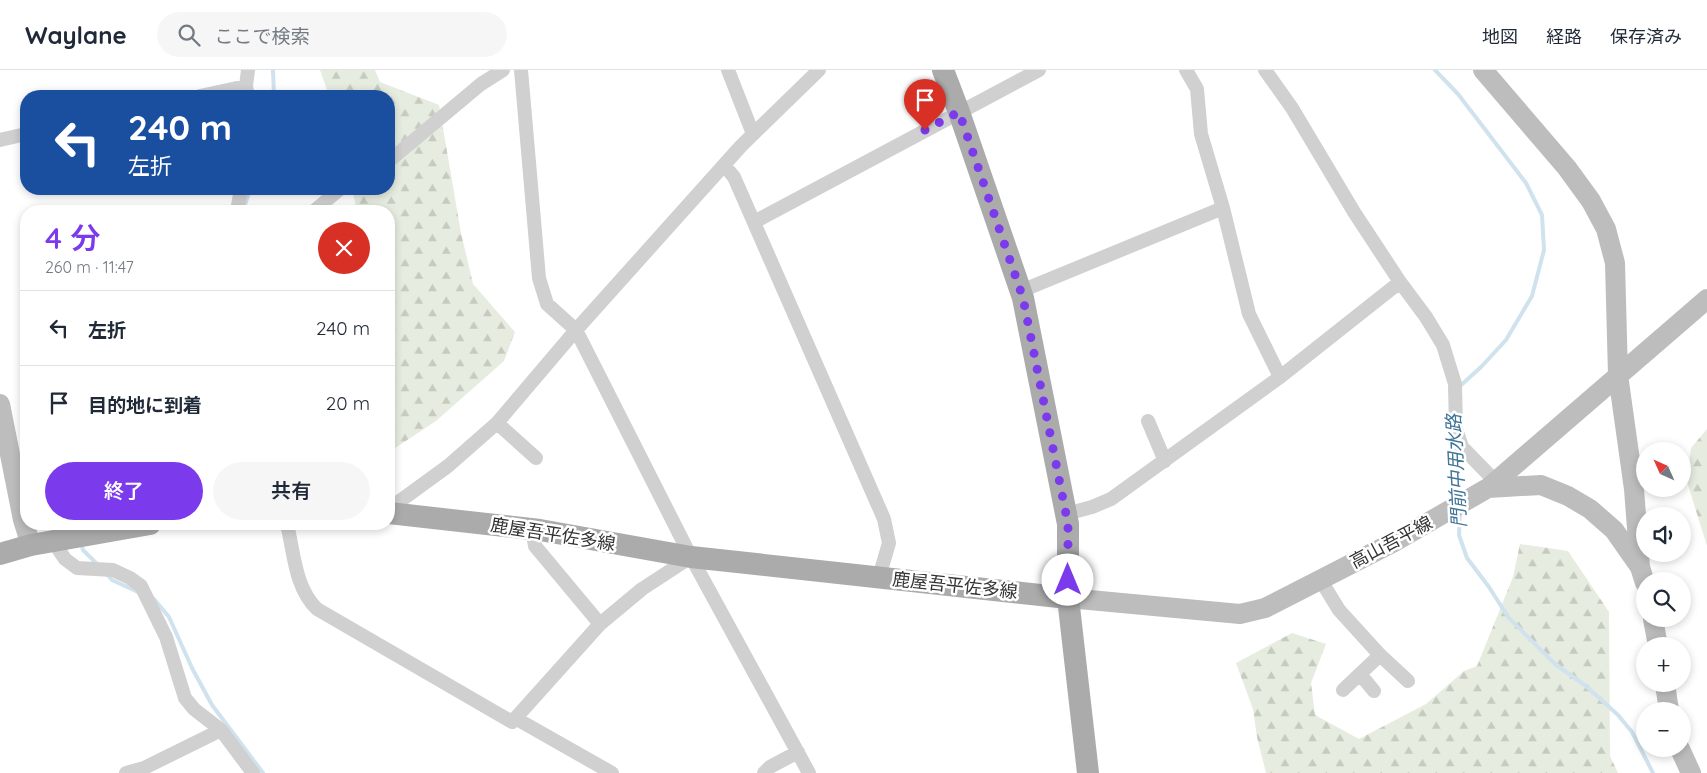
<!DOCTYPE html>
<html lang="ja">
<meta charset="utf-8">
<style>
:root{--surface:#fff;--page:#f6f6f7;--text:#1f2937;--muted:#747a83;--line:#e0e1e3;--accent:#7c3aed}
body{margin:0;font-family:Quicksand,"Noto Sans JP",sans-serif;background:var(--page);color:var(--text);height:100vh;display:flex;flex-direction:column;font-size:19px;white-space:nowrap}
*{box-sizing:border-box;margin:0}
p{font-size:16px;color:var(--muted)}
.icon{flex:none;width:28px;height:28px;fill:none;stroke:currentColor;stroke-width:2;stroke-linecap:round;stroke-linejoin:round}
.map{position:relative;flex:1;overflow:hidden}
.side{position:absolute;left:20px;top:135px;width:375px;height:325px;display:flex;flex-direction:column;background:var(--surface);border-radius:20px;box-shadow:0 2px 8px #0003}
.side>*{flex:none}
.top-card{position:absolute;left:20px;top:20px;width:375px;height:105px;border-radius:20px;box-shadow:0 2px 8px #0003;background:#1a4fa0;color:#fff;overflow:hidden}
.needle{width:32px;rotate:315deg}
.buttons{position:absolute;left:1636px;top:372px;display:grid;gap:10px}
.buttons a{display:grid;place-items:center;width:55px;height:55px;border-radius:50%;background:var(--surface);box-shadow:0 2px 8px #0003;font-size:25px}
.pin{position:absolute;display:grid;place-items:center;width:42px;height:42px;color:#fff;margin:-51px -21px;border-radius:50% 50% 50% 0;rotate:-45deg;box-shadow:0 0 5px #0007}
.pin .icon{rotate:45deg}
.me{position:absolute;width:55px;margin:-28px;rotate:0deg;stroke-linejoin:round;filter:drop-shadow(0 0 4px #0008)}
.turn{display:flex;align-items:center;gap:18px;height:105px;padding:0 25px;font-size:22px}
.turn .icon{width:65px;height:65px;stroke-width:2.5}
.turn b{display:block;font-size:35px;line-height:42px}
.round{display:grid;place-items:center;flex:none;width:52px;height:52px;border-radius:26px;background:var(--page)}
.summary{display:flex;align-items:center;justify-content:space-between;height:85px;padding:0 25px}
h1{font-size:30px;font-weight:600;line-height:38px;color:var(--accent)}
.action{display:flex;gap:10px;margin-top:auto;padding:10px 25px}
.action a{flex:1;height:58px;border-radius:30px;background:var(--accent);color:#fff;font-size:20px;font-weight:600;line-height:58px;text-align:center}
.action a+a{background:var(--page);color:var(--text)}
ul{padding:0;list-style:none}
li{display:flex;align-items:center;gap:15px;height:75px;padding:0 25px;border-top:1px solid var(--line)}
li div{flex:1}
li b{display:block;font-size:19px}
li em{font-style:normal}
header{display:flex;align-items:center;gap:30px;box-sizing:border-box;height:70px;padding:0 25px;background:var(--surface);border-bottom:1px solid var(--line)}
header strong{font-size:24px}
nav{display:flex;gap:28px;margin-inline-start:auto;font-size:18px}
.search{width:350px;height:45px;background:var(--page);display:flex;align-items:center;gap:12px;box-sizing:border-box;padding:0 18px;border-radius:28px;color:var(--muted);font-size:19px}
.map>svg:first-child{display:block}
</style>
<header>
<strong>Waylane</strong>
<div class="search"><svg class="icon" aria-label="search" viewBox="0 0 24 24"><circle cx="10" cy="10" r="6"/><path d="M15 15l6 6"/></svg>ここで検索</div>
<nav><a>地図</a><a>経路</a><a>保存済み</a></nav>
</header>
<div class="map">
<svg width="1707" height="703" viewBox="0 0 1707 703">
<defs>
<pattern id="forest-firs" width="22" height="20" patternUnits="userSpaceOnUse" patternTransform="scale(1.25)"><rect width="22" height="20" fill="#e6ecdf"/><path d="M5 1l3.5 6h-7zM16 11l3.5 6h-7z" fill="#c6cbc0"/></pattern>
</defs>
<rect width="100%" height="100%" fill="#fff"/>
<!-- forest -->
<path fill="url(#forest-firs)" d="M 320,0 L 375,0 L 380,12 L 439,35 L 461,163 L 473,214 L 515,262 L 504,291 L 436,351 L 389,382 L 389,141 L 357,141 L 352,119 L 389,119 L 389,26 L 329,26 Z
M 1707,359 L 1707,476 L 1687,412 L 1691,378 Z
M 1520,474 L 1568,481 L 1609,542 L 1610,686 L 1618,703 L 1266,703 L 1257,667 L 1253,639 L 1236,593 L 1292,563 L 1326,574 L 1311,613 L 1315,645 L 1359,669 L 1426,634 L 1464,601 L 1477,596 L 1513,507 Z"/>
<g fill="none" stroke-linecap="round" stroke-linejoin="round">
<!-- stream -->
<path stroke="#cfe2ee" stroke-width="4" d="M 273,0 L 274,26
M 1435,0 L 1458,24 L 1526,113 L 1542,145 L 1544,180 L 1532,226 L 1506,270 L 1481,297 L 1459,317
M 244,138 L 250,119
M 1455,375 L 1460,427
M 1460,442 L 1459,465 L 1467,488 L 1489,517 L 1508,547 L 1555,594 L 1586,616 L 1618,645 L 1632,662 L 1653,703
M 81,473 L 83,480 L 97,494
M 106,503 L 112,510 L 138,522
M 154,529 L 169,547 L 192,598 L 212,635 L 263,703"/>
<!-- street -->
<path stroke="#d0d0d0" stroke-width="14" d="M 248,0 L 246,16 L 248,26
M 521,0 L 539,208 L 547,234 L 576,260 L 691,487 L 809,703
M 728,0 L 753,64
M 200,26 L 246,16
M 0,70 L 26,64
M 389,91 L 481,14 L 503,0
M 724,95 L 734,107 L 884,449 L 889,473 L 879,507
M 1223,138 L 1249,244 L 1280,307
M 237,141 L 241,119
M 314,141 L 340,119
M 754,152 L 1039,0
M 1400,212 L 1426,247 L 1443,275 L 1455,314 L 1456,359 L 1462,377 L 1496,412
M 1021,221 L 1223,138 L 1201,64 L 1197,19 L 1186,0
M 1148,351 L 1165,391
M 497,353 L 536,388
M 389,439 L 448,396 L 497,353 L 576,260 L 741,76 L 819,0
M 1066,444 L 1092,437 L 1111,429 L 1280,307 L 1400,212 L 1354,142 L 1292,38 L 1265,0
M 287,454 C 294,483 295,518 317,539 L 512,652 L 600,554 L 642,519 L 691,487
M 532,459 L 535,476 L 600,554
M 53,471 L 65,489 L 77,498 L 113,500 L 130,508 L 141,516 L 166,567 L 185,628 L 194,639 L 221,660 L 253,703
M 1320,509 L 1339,540 L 1380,585 L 1408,611
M 1360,604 L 1374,621
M 1343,620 L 1380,585
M 515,648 L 612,703
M 126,703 L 144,698 L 221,660
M 764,703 L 770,697 L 798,682"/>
<!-- secondary -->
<path stroke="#bdbdbd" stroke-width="20" d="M 1483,0 L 1567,98 L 1591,131 L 1606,159 L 1615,193 L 1618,305 L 1634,419 L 1640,497 L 1645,513
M 0,334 L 23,450 L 31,475
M 1488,418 L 1541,415 L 1568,426 L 1590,439 L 1614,460 L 1640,497
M 1068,528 L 1240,544 L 1265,538 L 1394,472 L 1488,418 L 1707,229
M 1653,549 L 1658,576
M 1665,614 L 1669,641
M 1680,679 L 1691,703"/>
<!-- primary -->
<path stroke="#ababab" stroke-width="22" d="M 943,0 L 959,42 L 1023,228 L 1068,454 L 1068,528 L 1088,703
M 389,443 L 540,460 L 691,487 L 1068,528
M 0,484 L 31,475 L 150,454"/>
</g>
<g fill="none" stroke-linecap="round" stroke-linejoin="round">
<!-- route -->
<path stroke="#7c3aed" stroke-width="9" stroke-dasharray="0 16.2" d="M 925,60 L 959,42 L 1023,228 L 1068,454 L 1068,510"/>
</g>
<g text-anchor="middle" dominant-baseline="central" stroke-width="5" stroke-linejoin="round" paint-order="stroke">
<!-- street labels -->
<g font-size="18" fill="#333" stroke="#fff">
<text transform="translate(553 464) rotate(9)">鹿屋吾平佐多線</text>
<text transform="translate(1391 472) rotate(-28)">高山吾平線</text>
<text transform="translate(955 515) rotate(6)">鹿屋吾平佐多線</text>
</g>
<!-- water labels -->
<g font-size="19" font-style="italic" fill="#3f7597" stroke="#fff">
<text transform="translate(1456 401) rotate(-93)">門前中用水路</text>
</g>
</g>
</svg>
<div class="buttons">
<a><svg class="needle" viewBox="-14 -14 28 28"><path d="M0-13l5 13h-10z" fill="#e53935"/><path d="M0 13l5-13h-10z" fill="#747a83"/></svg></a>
<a><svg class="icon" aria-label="sound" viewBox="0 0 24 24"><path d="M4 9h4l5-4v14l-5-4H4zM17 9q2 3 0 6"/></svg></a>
<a><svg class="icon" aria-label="search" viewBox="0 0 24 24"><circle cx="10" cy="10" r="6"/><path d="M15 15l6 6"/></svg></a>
<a>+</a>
<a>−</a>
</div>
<div class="pin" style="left:925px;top:60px;background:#d93025"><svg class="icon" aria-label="arrive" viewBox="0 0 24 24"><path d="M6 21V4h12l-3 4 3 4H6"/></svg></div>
<svg class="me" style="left:1068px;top:510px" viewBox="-20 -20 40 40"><circle r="19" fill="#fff"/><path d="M0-13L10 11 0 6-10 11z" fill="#7c3aed"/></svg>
<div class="top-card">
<div class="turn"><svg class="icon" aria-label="left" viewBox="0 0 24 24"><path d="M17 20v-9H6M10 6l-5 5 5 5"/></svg><div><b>240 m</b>左折</div></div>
</div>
<section class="side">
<div class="summary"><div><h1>4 分</h1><p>260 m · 11:47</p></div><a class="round" style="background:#d93025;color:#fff"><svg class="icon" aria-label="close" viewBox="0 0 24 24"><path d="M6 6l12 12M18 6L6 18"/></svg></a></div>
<ul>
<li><svg class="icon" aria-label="left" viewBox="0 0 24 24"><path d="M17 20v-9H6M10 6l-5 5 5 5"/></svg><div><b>左折</b></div><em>240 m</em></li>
<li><svg class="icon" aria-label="arrive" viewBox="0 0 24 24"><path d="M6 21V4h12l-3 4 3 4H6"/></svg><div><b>目的地に到着</b></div><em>20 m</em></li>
</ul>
<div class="action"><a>終了</a><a>共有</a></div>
</section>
</div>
